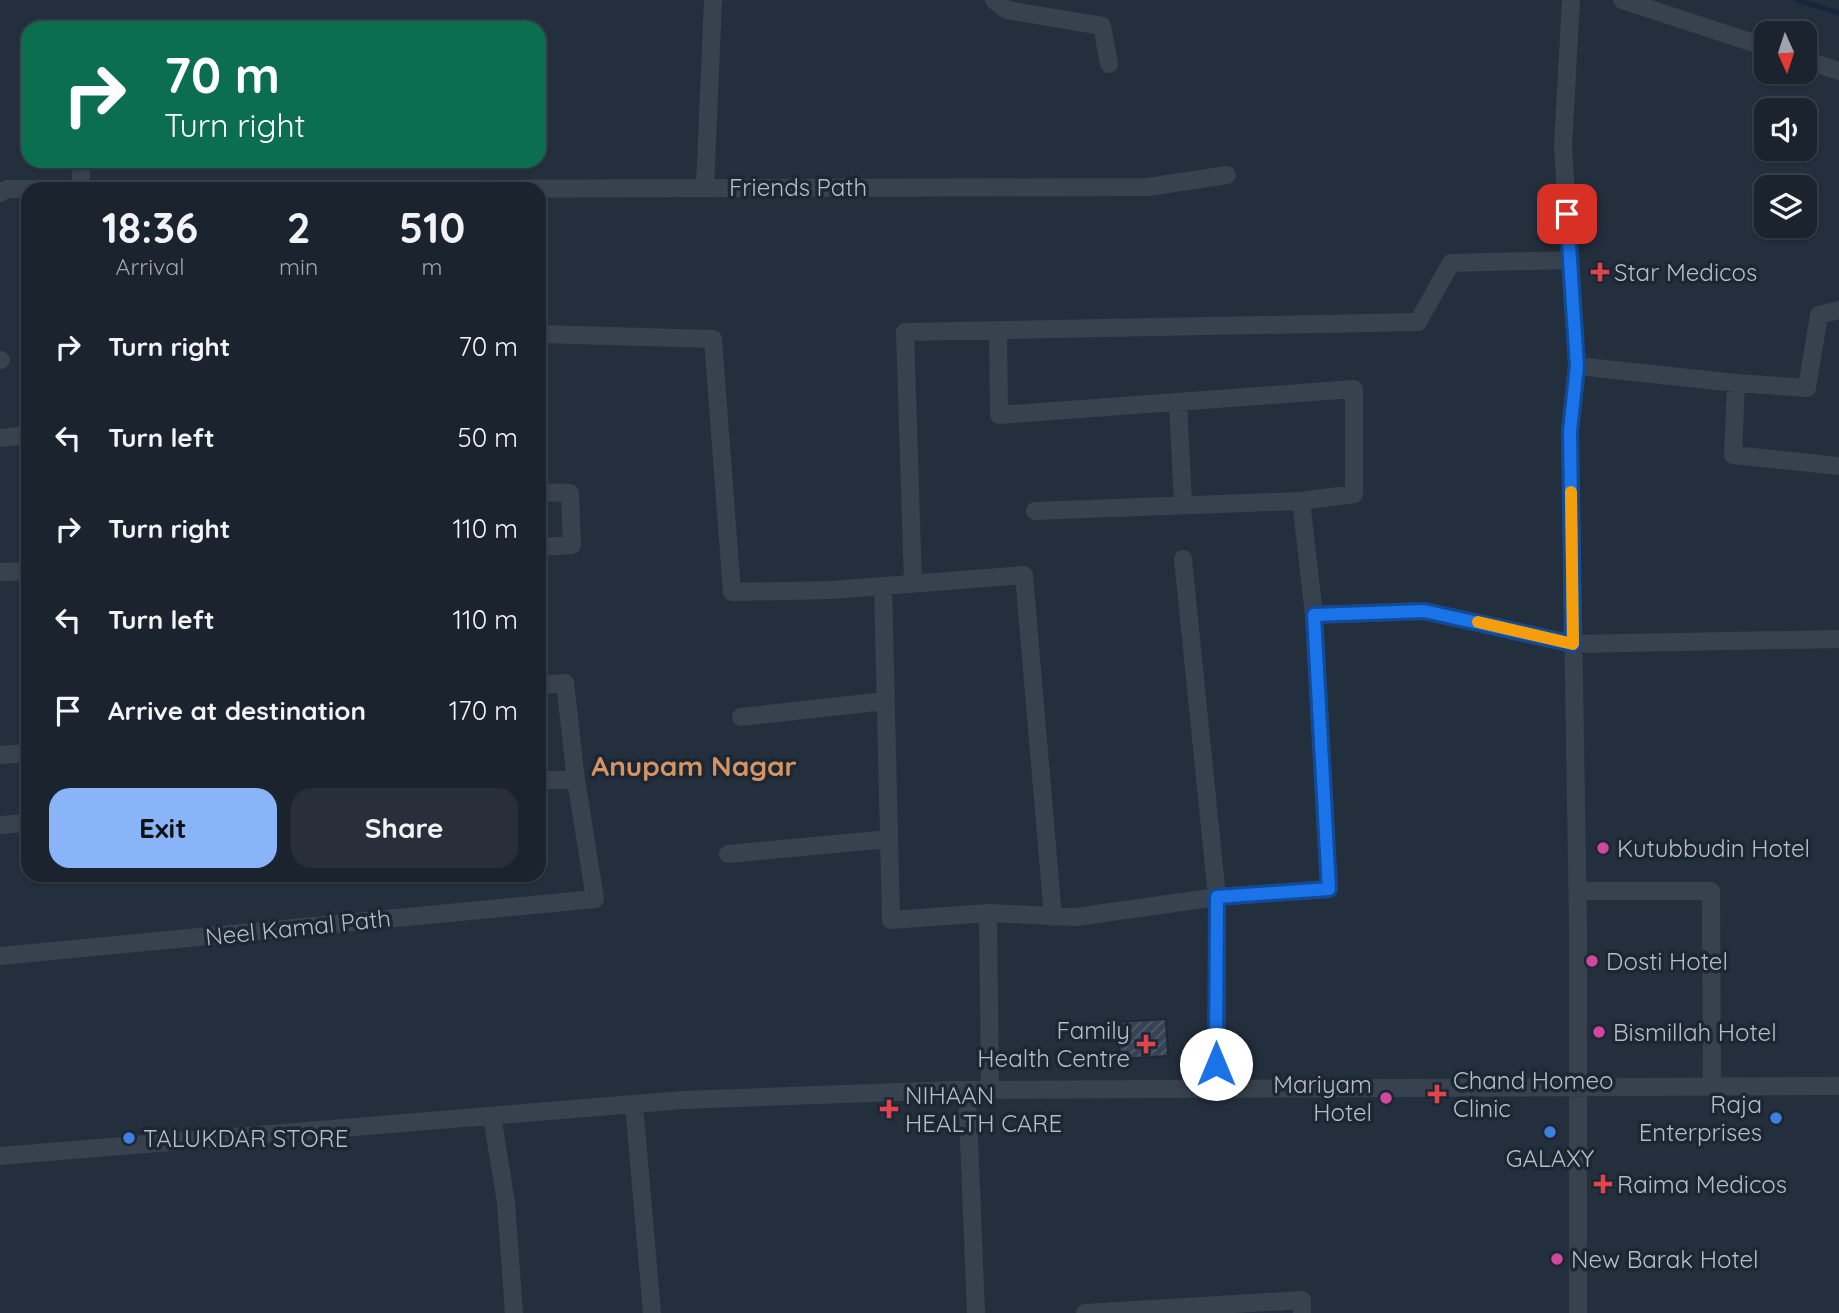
<!DOCTYPE html>
<style>
:root{--surface:#1b232e;--page:#282f3a;--text:#f1f3f6;--muted:#a0a4aa;--line:#39404a;--accent:#8ab4f8}
body{margin:0;font-family:Quicksand,sans-serif;background:var(--page);color:var(--text);height:100vh;display:flex;flex-direction:column;font-size:26px;white-space:nowrap}
*{box-sizing:border-box;margin:0}
p{font-size:23px;color:var(--muted)}
.icon{flex:none;width:38px;height:38px;fill:none;stroke:currentColor;stroke-width:2;stroke-linecap:round;stroke-linejoin:round}
.map{position:relative;flex:1;overflow:hidden}
.panel{position:absolute;left:21px;top:182px;width:525px;height:700px;display:flex;flex-direction:column;background:var(--surface);border-radius:21px;box-shadow:0 2px 5px #0004,0 0 0 2px var(--line)}
.panel>*{flex:none}
.banner{position:absolute;left:21px;top:21px;width:525px;height:147px;border-radius:21px;box-shadow:0 2px 5px #0004,0 0 0 2px var(--line);background:#0b6e4f;color:#fff;overflow:hidden}
.needle{width:46px;rotate:177deg}
.controls{position:absolute;left:1754px;top:21px;display:grid;gap:14px}
.controls a{display:grid;place-items:center;width:63px;height:63px;border-radius:14px;background:var(--surface);box-shadow:0 2px 5px #0004,0 0 0 2px var(--line);font-size:35px}
.pin{position:absolute;display:grid;place-items:center;width:60px;height:60px;color:#fff;margin:-30px;border-radius:14px;box-shadow:0 4px 10px #0006}
.me{position:absolute;width:77px;margin:-38px;rotate:0deg;stroke-linejoin:round;filter:drop-shadow(0 0 5px #0008)}
.turn{display:flex;align-items:center;gap:24px;height:147px;padding:0 28px;font-size:32px}
.turn .icon{width:91px;height:91px;stroke-width:2.5}
.turn b{display:block;font-size:49px;line-height:60px}
.eta{display:flex;justify-content:space-evenly;align-items:center;height:119px;text-align:center}
.eta b{font-size:42px;font-weight:700;line-height:49px}
.primary-button{display:flex;gap:14px;margin-top:auto;padding:14px 28px}
.primary-button a{flex:1;height:80px;border-radius:21px;background:var(--accent);color:#111;font-size:28px;font-weight:700;line-height:80px;text-align:center}
.primary-button a+a{background:var(--page);color:var(--text)}
ul{padding:0;list-style:none}
li{display:flex;align-items:center;gap:21px;height:91px;padding:0 28px}
li div{flex:1}
li b{display:block;font-size:26px}
li em{font-style:normal}
.map>svg:first-child{display:block}
</style>
<div class="map">
<svg width="1839" height="1313" viewBox="0 0 1839 1313">
<defs>
<pattern id="building-hatch" width="6" height="6" patternUnits="userSpaceOnUse" patternTransform="scale(1.75)"><rect width="6" height="6" fill="#364354"/><path d="M-1 1l2-2M0 6l6-6M5 7l2-2" fill="none" stroke="#515c6b"/></pattern>
</defs>
<rect width="100%" height="100%" fill="#242f3e"/>
<g fill="none" stroke-linecap="round" stroke-linejoin="round">
<!-- stream -->
<path stroke="#17263c" stroke-width="5" d="M 1797,0 L 1839,13"/>
</g>
<!-- building -->
<path fill="url(#building-hatch)" stroke="#1f2835" stroke-width="2" d="M 1166,1019 L 1168,1056 L 1120,1059 L 1118,1022 Z"/>
<g fill="none" stroke-linecap="round" stroke-linejoin="round">
<!-- minor -->
<path stroke="#38414e" stroke-width="18" d="M 994,0 L 1007,10 L 1102,26 L 1109,64
M 1571,0 L 1563,146 L 1577,366 L 1570,431 L 1578,925 L 1578,1313
M 1622,0 L 1766,47
M 1804,60 L 1839,71
M 705,187 L 713,0
M 80,188 L 82,161
M 449,189 L 1148,187 L 1227,175
M 0,193 L 7,189 L 157,189
M 998,330 L 999,415 L 1354,389 L 1354,494 L 1301,501
M 539,334 L 713,339 L 732,592 L 832,590 L 1024,575 L 1053,917
M 0,360 L 1,360
M 1577,366 L 1736,383 L 1807,388 L 1819,315 L 1839,310
M 1736,383 L 1733,455 L 1839,466
M 1178,403 L 1183,504
M 0,438 L 28,435
M 539,492 L 570,493 L 572,545 L 539,547
M 1183,559 L 1217,897 L 1217,1089
M 0,572 L 28,571
M 913,583 L 905,332 L 1418,322 L 1451,263 L 1570,260
M 883,586 L 891,920 L 988,913 L 1076,917 L 1217,897 L 1329,889 L 1314,615 L 1301,501 L 1035,511
M 1314,615 L 1424,611 L 1573,644 L 1839,639
M 539,685 L 565,683 L 576,780 L 539,780
M 741,717 L 885,701
M 0,755 L 28,753
M 0,825 L 28,823
M 728,854 L 889,839
M 1578,891 L 1711,891 L 1712,1086
M 988,913 L 990,1090
M 0,956 L 595,899 L 576,780
M 967,1090 L 976,1313
M 634,1104 L 652,1313
M 492,1116 L 506,1203 L 514,1313
M 0,1156 L 683,1100 L 954,1090 L 1839,1086
M 1085,1313 L 1302,1300 L 1302,1313"/>
</g>
<g fill="none" stroke-linecap="round" stroke-linejoin="round">
<defs>
<path id="route" d="M 1216,1064 L 1217,897 L 1329,889 L 1314,615 L 1424,611 L 1573,644 L 1570,431 L 1577,366 L 1567,214"/>
</defs>
<!-- route casing -->
<use href="#route" stroke="#114b97" stroke-width="18"/>
<!-- route -->
<use href="#route" stroke="#1a73e8" stroke-width="12"/>
<!-- slow -->
<path stroke="#f59e0b" stroke-width="12" d="M 1478,622 L 1573,644 L 1571,492"/>
</g>
<!-- markers -->
<g fill="#e0444e" stroke="#1d2633" stroke-width="2.5">
<path d="M1596.5 261.5h7v7h7v7h-7v7h-7v-7h-7v-7h7z"/>
<path d="M1142.5 1033.5h7v7h7v7h-7v7h-7v-7h-7v-7h7z"/>
<path d="M1433.5 1083.5h7v7h7v7h-7v7h-7v-7h-7v-7h7z"/>
<path d="M885.5 1098.5h7v7h7v7h-7v7h-7v-7h-7v-7h7z"/>
<path d="M1599.5 1173.5h7v7h7v7h-7v7h-7v-7h-7v-7h7z"/>
</g>
<g fill="#d1479c" stroke="#1d2633" stroke-width="2.5">
<circle cx="1603" cy="848" r="7"/>
<circle cx="1592" cy="961" r="7"/>
<circle cx="1599" cy="1032" r="7"/>
<circle cx="1386" cy="1098" r="7"/>
<circle cx="1557" cy="1259" r="7"/>
</g>
<g fill="#3f7fe0" stroke="#1d2633" stroke-width="2.5">
<circle cx="1776" cy="1118" r="7"/>
<circle cx="1550" cy="1132" r="7"/>
<circle cx="129" cy="1138" r="7"/>
</g>
<g text-anchor="middle" dominant-baseline="central" stroke-width="7" stroke-linejoin="round" paint-order="stroke">
<!-- street labels -->
<g font-size="24" fill="#b4bcc9" stroke="#1d2633">
<text x="798" y="187">Friends Path</text>
<text transform="translate(298 927) rotate(-6)">Neel Kamal Path</text>
</g>
<!-- poi labels -->
<g font-size="24" fill="#b4bcc9" stroke="#1d2633" text-anchor="start">
<text x="1614" y="272">Star Medicos</text>
<text x="1617" y="848">Kutubbudin Hotel</text>
<text x="1606" y="961">Dosti Hotel</text>
<text x="1130" y="1030" text-anchor="end">Family<tspan x="1130" dy="28">Health Centre</tspan></text>
<text x="1613" y="1032">Bismillah Hotel</text>
<text x="1453" y="1080">Chand Homeo<tspan x="1453" dy="28">Clinic</tspan></text>
<text x="1372" y="1084" text-anchor="end">Mariyam<tspan x="1372" dy="28">Hotel</tspan></text>
<text x="905" y="1095">NIHAAN<tspan x="905" dy="28">HEALTH CARE</tspan></text>
<text x="1762" y="1104" text-anchor="end">Raja<tspan x="1762" dy="28">Enterprises</tspan></text>
<text x="143" y="1138">TALUKDAR STORE</text>
<text x="1550" y="1158" text-anchor="middle">GALAXY</text>
<text x="1617" y="1184">Raima Medicos</text>
<text x="1571" y="1259">New Barak Hotel</text>
</g>
<!-- quarter labels -->
<g font-size="28" font-weight="bold" fill="#d59563" stroke="#1d2633">
<text x="694" y="765">Anupam Nagar</text>
</g>
</g>
</svg>
<div class="controls">
<a><svg class="needle" viewBox="-14 -14 28 28"><path d="M0-13l5 13h-10z" fill="#e53935"/><path d="M0 13l5-13h-10z" fill="#a0a4aa"/></svg></a>
<a><svg class="icon" aria-label="sound" viewBox="0 0 24 24"><path d="M4 9h4l5-4v14l-5-4H4zM17 9q2 3 0 6"/></svg></a>
<a><svg class="icon" aria-label="layers" viewBox="0 0 24 24"><path d="M12 4l9 5-9 5-9-5zM3 14l9 5 9-5"/></svg></a>
</div>
<div class="pin" style="left:1567px;top:214px;background:#d93025"><svg class="icon" aria-label="arrive" viewBox="0 0 24 24"><path d="M6 21V4h12l-3 4 3 4H6"/></svg></div>
<svg class="me" style="left:1216px;top:1064px" viewBox="-20 -20 40 40"><circle r="19" fill="#fff"/><path d="M0-13L10 11 0 6-10 11z" fill="#1a73e8"/></svg>
<div class="banner">
<div class="turn"><svg class="icon" aria-label="right" viewBox="0 0 24 24"><path d="M7 20v-9h11M14 6l5 5-5 5"/></svg><div><b>70 m</b>Turn right</div></div>
</div>
<section class="panel">
<div class="eta">
<div><b>18:36</b><p>Arrival</p></div>
<div><b>2</b><p>min</p></div>
<div><b>510</b><p>m</p></div>
</div>
<ul>
<li><svg class="icon" aria-label="right" viewBox="0 0 24 24"><path d="M7 20v-9h11M14 6l5 5-5 5"/></svg><div><b>Turn right</b></div><em>70 m</em></li>
<li><svg class="icon" aria-label="left" viewBox="0 0 24 24"><path d="M17 20v-9H6M10 6l-5 5 5 5"/></svg><div><b>Turn left</b></div><em>50 m</em></li>
<li><svg class="icon" aria-label="right" viewBox="0 0 24 24"><path d="M7 20v-9h11M14 6l5 5-5 5"/></svg><div><b>Turn right</b></div><em>110 m</em></li>
<li><svg class="icon" aria-label="left" viewBox="0 0 24 24"><path d="M17 20v-9H6M10 6l-5 5 5 5"/></svg><div><b>Turn left</b></div><em>110 m</em></li>
<li><svg class="icon" aria-label="arrive" viewBox="0 0 24 24"><path d="M6 21V4h12l-3 4 3 4H6"/></svg><div><b>Arrive at destination</b></div><em>170 m</em></li>
</ul>
<div class="primary-button"><a>Exit</a><a>Share</a></div>
</section>
</div>
